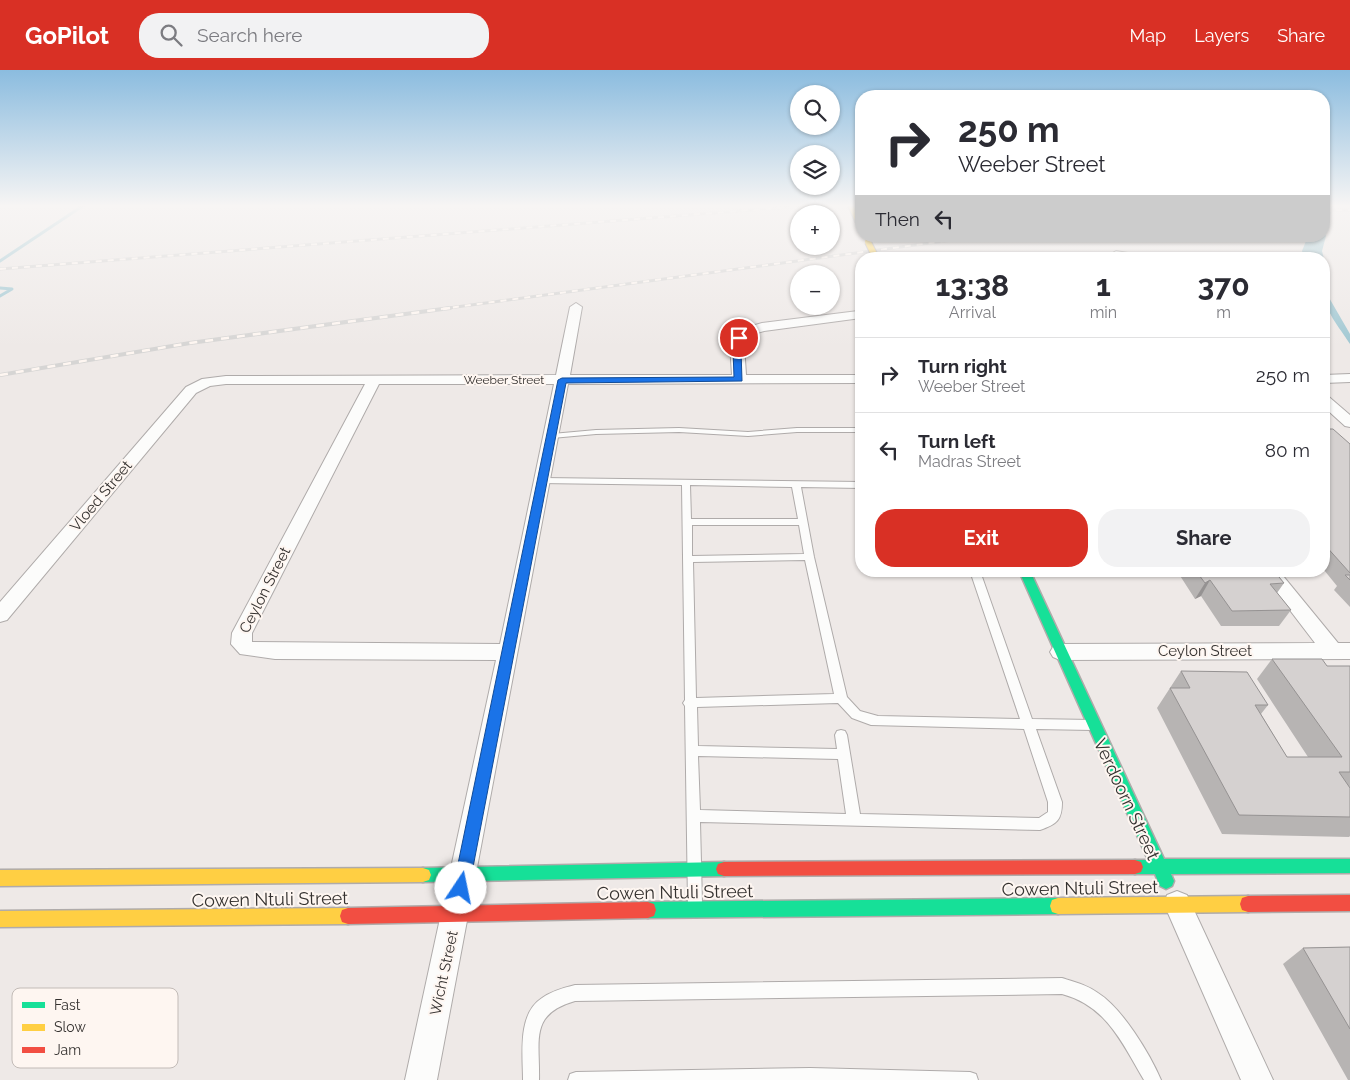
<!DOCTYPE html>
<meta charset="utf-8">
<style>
:root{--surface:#fff;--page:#f2f2f3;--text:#2b2b33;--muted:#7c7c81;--line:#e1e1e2;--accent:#d93025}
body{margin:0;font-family:Raleway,sans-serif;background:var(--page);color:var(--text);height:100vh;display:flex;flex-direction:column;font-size:19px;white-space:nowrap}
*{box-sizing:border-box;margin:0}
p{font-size:16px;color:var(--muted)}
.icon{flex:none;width:28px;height:28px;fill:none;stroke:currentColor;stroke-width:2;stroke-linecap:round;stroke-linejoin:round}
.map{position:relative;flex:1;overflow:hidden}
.drawer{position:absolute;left:855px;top:182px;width:475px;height:325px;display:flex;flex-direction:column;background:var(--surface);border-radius:20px;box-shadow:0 1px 4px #0004}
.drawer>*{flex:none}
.banner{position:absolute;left:855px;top:20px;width:475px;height:152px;border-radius:20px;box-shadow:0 1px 4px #0004;background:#fff;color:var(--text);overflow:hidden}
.buttons{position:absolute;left:790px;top:15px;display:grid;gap:10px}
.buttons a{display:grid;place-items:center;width:50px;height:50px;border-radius:50%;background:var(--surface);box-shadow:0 1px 4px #0004;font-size:25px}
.pin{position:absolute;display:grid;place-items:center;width:42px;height:42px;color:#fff;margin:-21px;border:2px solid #fff;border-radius:50%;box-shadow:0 1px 5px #0007}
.me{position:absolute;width:55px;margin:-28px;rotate:11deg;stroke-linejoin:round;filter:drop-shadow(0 0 4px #0008)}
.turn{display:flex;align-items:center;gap:18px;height:105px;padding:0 20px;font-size:22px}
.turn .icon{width:65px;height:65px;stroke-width:2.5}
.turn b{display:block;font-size:35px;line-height:42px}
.then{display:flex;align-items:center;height:48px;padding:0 20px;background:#0003;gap:10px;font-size:19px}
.eta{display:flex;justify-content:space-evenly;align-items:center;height:85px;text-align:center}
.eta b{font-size:30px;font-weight:700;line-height:35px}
.primary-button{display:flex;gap:10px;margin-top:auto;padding:10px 20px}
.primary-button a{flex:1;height:58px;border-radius:20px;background:var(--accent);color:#fff;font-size:20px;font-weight:700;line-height:58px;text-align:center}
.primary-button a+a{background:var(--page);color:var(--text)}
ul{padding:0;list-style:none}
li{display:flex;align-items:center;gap:15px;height:75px;padding:0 20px;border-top:1px solid var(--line)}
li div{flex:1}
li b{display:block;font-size:19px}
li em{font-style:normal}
header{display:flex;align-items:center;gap:30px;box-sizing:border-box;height:70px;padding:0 25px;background:var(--accent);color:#fff}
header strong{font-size:24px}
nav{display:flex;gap:28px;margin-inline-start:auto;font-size:18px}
.search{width:350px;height:45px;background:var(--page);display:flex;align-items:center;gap:12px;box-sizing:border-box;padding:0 18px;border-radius:20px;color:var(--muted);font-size:19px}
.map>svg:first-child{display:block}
</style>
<header>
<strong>GoPilot</strong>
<div class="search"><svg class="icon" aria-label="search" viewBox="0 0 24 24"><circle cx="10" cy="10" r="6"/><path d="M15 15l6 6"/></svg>Search here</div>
<nav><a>Map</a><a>Layers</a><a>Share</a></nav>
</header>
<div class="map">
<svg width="1350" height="1010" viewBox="0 0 1350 1010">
<rect width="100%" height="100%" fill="#eee9e7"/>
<!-- water -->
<path fill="#9fc7d2" d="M 1324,219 L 1350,264 L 1350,274 C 1339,256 1324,242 1324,219 Z"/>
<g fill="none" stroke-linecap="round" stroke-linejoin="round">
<!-- stream -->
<path stroke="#9fc7d2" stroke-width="3" d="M 0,191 L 84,135
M 0,218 L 12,219 L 0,226"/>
<!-- river -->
<path fill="#9fc7d2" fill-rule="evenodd" d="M 1324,135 L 1334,135 L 1330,145 L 1324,146 Z
M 1324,162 L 1326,166 L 1322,181 L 1324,189 L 1304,189 L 1302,181 L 1308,166 L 1324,166 Z"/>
<defs>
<path id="lane" d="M 679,358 L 748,362 L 797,358 L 861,358 L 861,362 L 797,362 L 748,366 L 679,362 L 596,364 L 552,368 L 548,366 L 552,364 L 596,360 Z
M 543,408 L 861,412 L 861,418 L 801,417 L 814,487 L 847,627 L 860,641 L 878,646 L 1020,649 L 970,501 L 980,501 L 1032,649 L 1092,650 L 1096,652 L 1098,655 L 1096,658 L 1092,660 L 1036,659 L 1062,732 C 1062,750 1057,754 1040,760 L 700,752 L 702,833 L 700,838 L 695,840 L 690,838 L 688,833 L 685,636 L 683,633 L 685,630 L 682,415 L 540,413 L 539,411 L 540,409 ZM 690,415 L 792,417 L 798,449 L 691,449 ZM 692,455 L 799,455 L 804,484 L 692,486 ZM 805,490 L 834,624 L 696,628 L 693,492 ZM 838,633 L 852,648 L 871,655 L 1024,659 L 1048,732 L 1048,742 L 1039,748 L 860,744 L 847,665 L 845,661 L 841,660 L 837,661 L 835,665 L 837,679 L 698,676 L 697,637 ZM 698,686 L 838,689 L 846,744 L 700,740 Z
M 1062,908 C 1075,912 1087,915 1098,923 C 1122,938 1150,984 1161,1010 L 1144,1010 C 1122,973 1107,936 1062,924 L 575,931 C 529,944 540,970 539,1010 L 523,1010 C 523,985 517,944 542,928 C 552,921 563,918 575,915 Z
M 810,998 L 970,1002 L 976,1004 L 978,1010 L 568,1010 L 570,1004 L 576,1002 Z"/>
<path id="street" d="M 1116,181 L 1146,186 L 1151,189 L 1112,186 L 1111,184 Z
M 576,233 L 582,237 L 570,305 L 732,305 L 730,274 L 738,260 L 762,253 L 858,241 L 861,242 L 861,248 L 764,261 L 748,266 L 744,274 L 746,305 L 861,305 L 861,313 L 568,314 L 437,1010 L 405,1010 L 496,590 L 275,589 L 240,584 L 231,574 L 232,563 L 365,314 L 226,314 L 210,316 L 196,323 L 7,550 L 0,552 L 0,532 L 186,317 L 202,309 L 226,306 L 556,305 L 570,237 ZM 379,314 L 554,314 L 500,574 L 252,572 L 252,563 Z
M 1350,304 L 1350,312 L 1324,313 L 1324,305 Z
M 1324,326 L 1329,327 L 1350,345 L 1350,357 L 1345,356 L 1324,337 Z
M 1260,501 L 1279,501 L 1338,573 L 1350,573 L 1350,589 L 1060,590 L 1053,587 L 1050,582 L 1053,577 L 1060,574 L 1315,573 Z
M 1177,821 L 1187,825 L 1273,1010 L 1241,1010 L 1164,834 L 1167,825 Z"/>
<path id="fast" d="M 1019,501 L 1030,501 L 1164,789 L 1350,789 L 1350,803 L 1171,804 L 1174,811 L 1172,816 L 1166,819 L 1160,816 L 1155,804 L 1135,804 L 1129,802 L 1127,797 L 1129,792 L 1135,790 L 1148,790 Z
M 724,792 L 730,794 L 732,799 L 730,804 L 724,806 L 423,812 L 417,810 L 415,805 L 417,800 L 423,798 Z
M 1058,828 L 1064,830 L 1066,836 L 1064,842 L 1058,844 L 648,848 L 642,846 L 640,840 L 642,834 L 648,832 Z"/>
<path id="slow" d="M 848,135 L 854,135 L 861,151 L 861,159 L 858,157 Z
M 423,798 L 429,800 L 431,805 L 429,810 L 423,812 L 0,816 L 0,800 Z
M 1248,826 L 1254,828 L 1256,834 L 1254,840 L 1248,842 L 1058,844 L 1052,842 L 1050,836 L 1052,830 L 1058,828 Z
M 348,838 L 354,840 L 356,846 L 354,852 L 348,854 L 0,857 L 0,841 Z"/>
<path id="jam" d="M 1135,790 L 1141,792 L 1143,797 L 1141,802 L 1135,804 L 724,806 L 718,804 L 716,799 L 718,794 L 724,792 Z
M 1350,825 L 1350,841 L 1248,842 L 1242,840 L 1240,834 L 1242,828 L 1248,826 Z
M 648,832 L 654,834 L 656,840 L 654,846 L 648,848 L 348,854 L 342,852 L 340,846 L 342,840 L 348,838 Z"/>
</defs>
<!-- lane casing -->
<use href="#lane" stroke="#afabaa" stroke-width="2"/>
<!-- street casing -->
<use href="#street" stroke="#afabaa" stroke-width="2"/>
<!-- fast casing -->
<use href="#fast" stroke="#afabaa" stroke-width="3"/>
<!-- slow casing -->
<use href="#slow" stroke="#afabaa" stroke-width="3"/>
<!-- jam casing -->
<use href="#jam" stroke="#afabaa" stroke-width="3"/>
<!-- lane -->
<use href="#lane" fill="#fcfcfb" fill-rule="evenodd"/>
<!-- street -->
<use href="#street" fill="#fcfcfb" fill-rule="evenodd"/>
<!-- fast -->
<use href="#fast" fill="#16e098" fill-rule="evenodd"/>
<!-- slow -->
<use href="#slow" fill="#ffcf43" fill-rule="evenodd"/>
<!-- jam -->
<use href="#jam" fill="#f24e42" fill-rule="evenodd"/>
<defs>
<path id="rail-far1" d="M 1324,141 L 1350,140
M 0,199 L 816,135
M 441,239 L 982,166"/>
<path id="rail" d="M 0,305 L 190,273 L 450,238"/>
</defs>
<!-- rail-far1 casing -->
<use href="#rail-far1" stroke="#d6d5d4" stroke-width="3"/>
<!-- rail casing -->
<use href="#rail" stroke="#d6d5d4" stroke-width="4"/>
<!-- rail-far1 -->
<use href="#rail-far1" stroke="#fef6f1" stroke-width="2" stroke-dasharray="6" stroke-linecap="butt"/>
<!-- rail -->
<use href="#rail" stroke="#fef6f1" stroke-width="2.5" stroke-dasharray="8" stroke-linecap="butt"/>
<defs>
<path id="slow-bridge" d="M 868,172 L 875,186"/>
</defs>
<!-- slow-bridge casing -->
<use href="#slow-bridge" stroke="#afabaa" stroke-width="8" stroke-linecap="butt"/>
<!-- slow-bridge -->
<use href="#slow-bridge" stroke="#ffcf43" stroke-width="6"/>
</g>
<!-- wall -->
<path fill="#b7b4b3" d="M 1324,359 L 1350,374 L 1350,537 L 1334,520 L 1337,516 L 1324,500 Z
M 1177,501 L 1274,501 L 1284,513 L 1277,523 L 1291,540 L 1279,556 L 1221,556 L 1201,526 L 1195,529 Z
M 1272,589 L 1327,596 L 1350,596 L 1350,766 L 1349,767 L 1222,764 L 1157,638 L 1181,601 L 1268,635 L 1261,644 L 1287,687 L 1308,687 L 1257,609 Z
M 1350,877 L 1350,1010 L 1348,1010 L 1283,894 L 1303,878 Z"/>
<!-- shaded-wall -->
<path fill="#959292" d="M 1210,510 L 1201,526 L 1195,529 L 1205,513 Z"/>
<!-- building -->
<path fill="#d5d1d0" stroke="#959292" d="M 1324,359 L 1333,359 L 1350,374 L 1350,503 L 1324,474 Z
M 1196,501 L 1274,501 L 1284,513 L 1270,514 L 1291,540 L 1232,541 L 1210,510 L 1205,513 Z
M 1345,505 L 1350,505 L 1350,510 Z
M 1272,589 L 1322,589 L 1327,596 L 1350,596 L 1350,702 L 1339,702 L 1350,718 L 1350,747 L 1239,745 L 1170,618 L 1190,618 L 1181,601 L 1247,602 L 1268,635 L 1255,635 L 1287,687 L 1342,687 Z
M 1350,877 L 1350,959 L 1303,878 Z"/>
<!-- sky -->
<linearGradient id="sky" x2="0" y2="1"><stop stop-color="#8bbcdf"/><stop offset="0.49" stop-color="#f7f5f4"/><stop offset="1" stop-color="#f7f5f4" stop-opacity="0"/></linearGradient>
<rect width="1350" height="277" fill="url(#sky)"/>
<!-- route -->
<path fill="#1a73e8" stroke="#114b97" d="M 739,266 L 743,268 L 741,280 L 742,311 L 566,313 L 469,818 L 467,824 L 461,826 L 456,824 L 453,818 L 558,310 L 562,308 L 734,307 L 733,280 L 735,268 Z"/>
<g text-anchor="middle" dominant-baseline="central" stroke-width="4" stroke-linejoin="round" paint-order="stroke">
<!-- far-street labels -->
<g font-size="12" fill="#353230" stroke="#fef6f1">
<text x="504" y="310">Weeber Street</text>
</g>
<!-- street labels -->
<g font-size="15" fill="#353230" stroke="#fef6f1">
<text transform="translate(101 426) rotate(-50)">Vloed Street</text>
<text transform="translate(265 520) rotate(-63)">Ceylon Street</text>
<text x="1205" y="581">Ceylon Street</text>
<text transform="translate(444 903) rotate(-78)">Wicht Street</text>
</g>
<!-- near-street labels -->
<g font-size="18" fill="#353230" stroke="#fef6f1">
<text transform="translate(1127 729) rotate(65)">Verdoorn Street</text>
<text transform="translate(1080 818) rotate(-1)">Cowen Ntuli Street</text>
<text transform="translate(675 822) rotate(-1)">Cowen Ntuli Street</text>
<text transform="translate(270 829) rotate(-1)">Cowen Ntuli Street</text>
</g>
</g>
<!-- legend -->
<rect x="12" y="918" width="166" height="80" rx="8" fill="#fef6f1" stroke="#c2bbb7" stroke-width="1"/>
<rect x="22" y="932" width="23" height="6" fill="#16e098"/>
<rect x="22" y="954" width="23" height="7" fill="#ffcf43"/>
<rect x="22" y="977" width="23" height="6" fill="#f24e42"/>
<g font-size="14" fill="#353230">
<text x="54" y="940">Fast</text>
<text x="54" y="962">Slow</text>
<text x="54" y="985">Jam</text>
</g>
</svg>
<div class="buttons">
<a><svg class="icon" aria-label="search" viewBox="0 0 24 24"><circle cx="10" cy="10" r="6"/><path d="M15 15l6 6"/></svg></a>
<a><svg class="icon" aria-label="layers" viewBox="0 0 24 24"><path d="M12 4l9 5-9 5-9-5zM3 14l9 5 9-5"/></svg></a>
<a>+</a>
<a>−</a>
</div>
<div class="pin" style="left:739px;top:268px;background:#d93025"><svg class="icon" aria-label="arrive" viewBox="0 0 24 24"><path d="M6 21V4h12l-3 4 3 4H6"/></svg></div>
<svg class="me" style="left:461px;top:818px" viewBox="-20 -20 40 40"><circle r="19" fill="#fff"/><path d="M0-13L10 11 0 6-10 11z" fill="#1a73e8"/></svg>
<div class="banner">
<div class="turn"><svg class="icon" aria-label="right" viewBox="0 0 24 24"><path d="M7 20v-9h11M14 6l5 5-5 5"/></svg><div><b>250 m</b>Weeber Street</div></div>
<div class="then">Then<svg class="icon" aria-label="left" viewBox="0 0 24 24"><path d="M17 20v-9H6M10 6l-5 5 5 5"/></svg></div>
</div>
<section class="drawer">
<div class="eta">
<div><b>13:38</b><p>Arrival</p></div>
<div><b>1</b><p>min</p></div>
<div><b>370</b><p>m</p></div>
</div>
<ul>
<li><svg class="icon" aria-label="right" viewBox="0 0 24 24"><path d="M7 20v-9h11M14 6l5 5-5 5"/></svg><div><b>Turn right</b><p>Weeber Street</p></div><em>250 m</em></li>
<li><svg class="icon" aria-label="left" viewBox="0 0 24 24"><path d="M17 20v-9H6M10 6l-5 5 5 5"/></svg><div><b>Turn left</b><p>Madras Street</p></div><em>80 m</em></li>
</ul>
<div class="primary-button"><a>Exit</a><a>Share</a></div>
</section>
</div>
